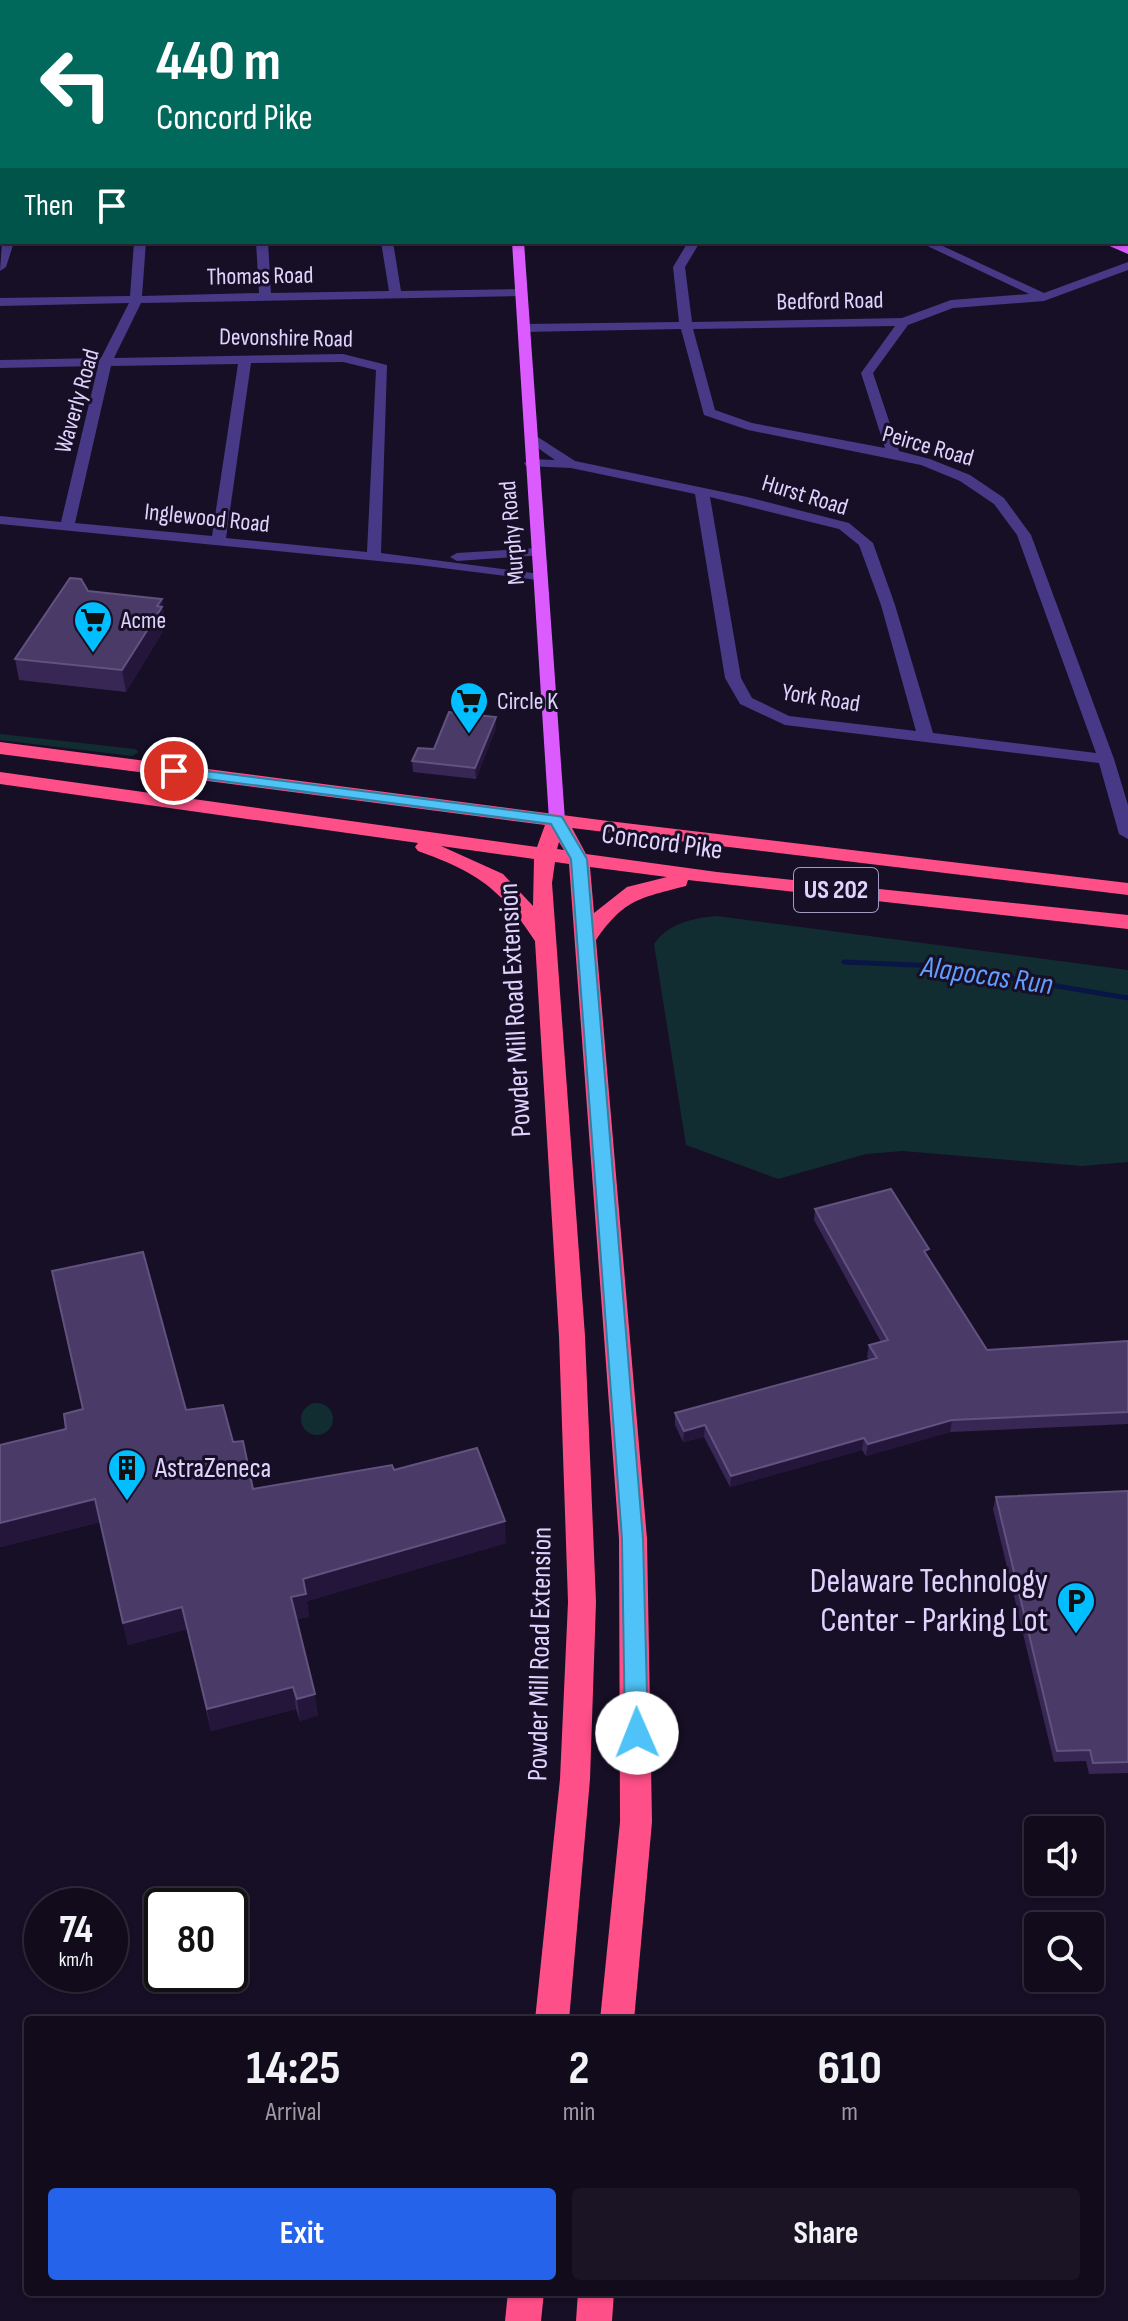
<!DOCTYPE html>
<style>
:root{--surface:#110b1c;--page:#1a1425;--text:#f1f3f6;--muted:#9c9ba3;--line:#302b3b;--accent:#2563eb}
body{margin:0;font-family:"Sofia Sans Condensed",sans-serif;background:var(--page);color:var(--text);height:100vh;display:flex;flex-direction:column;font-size:30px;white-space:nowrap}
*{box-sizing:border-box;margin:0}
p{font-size:26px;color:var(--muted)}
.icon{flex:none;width:44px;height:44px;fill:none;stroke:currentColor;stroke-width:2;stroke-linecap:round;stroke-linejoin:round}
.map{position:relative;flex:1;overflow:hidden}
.sheet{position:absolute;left:24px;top:2016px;width:1080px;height:280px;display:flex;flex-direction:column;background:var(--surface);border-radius:8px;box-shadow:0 2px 6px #0004,0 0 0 2px var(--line)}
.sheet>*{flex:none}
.top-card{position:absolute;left:0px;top:0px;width:1128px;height:244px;box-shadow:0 2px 6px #0004,0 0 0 2px var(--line);background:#00695c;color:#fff;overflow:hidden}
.buttons{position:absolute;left:1024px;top:1816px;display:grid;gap:16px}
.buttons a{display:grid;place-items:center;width:80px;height:80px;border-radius:8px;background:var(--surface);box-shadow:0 2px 6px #0004,0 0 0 2px var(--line);font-size:40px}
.speed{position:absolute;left:24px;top:1888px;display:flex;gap:16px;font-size:40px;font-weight:700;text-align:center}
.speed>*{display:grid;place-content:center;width:104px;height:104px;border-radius:50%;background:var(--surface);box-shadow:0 2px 6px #0004,0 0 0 2px var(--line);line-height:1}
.speed small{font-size:20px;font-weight:400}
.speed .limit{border:4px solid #111;border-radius:12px;background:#fff;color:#111}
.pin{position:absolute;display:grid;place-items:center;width:68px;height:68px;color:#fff;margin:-34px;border:4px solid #fff;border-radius:50%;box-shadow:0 2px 8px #0007}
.me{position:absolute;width:88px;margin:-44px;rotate:359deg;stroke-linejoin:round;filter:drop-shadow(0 0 6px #0008)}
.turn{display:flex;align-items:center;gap:28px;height:168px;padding:0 24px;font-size:36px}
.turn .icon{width:104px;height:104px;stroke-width:2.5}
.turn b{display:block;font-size:56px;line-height:68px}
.then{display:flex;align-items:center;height:76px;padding:0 24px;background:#0003;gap:16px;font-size:30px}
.eta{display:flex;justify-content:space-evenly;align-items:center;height:136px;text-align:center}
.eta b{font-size:48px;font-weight:700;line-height:56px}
.primary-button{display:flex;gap:16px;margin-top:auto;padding:16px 24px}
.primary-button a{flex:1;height:92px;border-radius:8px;background:var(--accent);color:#fff;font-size:32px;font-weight:700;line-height:92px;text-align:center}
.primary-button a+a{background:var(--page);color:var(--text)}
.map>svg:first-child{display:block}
</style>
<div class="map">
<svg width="1128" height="2321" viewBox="0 0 1128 2321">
<rect width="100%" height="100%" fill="#170f26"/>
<!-- green -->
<path fill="#122d31" d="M 0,734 L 135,749 L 139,752 L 132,756 L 0,740 Z
M 717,916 L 1128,970 L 1128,1162 L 1082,1166 L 903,1151 L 866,1154 L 778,1179 L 686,1145 L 654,944 C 669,923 693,918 717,916 Z
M301 1419a16 16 0 1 1 32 0a16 16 0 1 1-32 0Z"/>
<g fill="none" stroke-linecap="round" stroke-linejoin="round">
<!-- stream -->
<path stroke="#091645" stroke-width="5" d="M 844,962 L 938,966 L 1128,998"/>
<!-- street -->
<path fill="#483986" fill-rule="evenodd" d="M 13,0 L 23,0 L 12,2 Z
M 36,0 L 102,0 L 34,2 Z
M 209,0 L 219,0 L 208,2 Z
M 1077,0 L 1087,0 L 1087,2 L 1077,2 Z
M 2,6 L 2,14 L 0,15 L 0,7 Z
M 2,242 L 14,242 L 6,267 L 0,271 Z
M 134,242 L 146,242 L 142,296 L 259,293 L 256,242 L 268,242 L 271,293 L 389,291 L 381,242 L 393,242 L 401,291 L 525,289 L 527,292 L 521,296 L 141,303 L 114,358 L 343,354 L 387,365 L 381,553 L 540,574 L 547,578 L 545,581 L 419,565 L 0,524 L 0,516 L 61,522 L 98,366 L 0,368 L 0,360 L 101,358 L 129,303 L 0,306 L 0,298 L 130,296 ZM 343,362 L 376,370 L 367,552 L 226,538 L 251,363 ZM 238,364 L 212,536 L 75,523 L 111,366 Z
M 688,242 L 700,242 L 685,267 L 692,322 L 902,318 L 951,300 L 1029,294 L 919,242 L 934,242 L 1044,293 L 1128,262 L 1128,270 L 1044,301 L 953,308 L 908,325 L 873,373 L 899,451 L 930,459 L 970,475 L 1004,498 L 1031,535 L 1114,759 L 1128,805 L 1128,839 L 1119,834 L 1099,763 L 785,725 L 740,704 L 725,678 L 695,494 L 571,468 L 526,466 L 524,463 L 531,459 L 555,460 L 525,439 L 525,433 L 530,432 L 575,461 L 747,497 L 849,523 L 873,543 L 895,605 L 933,733 L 1096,753 L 1017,535 L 994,504 L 960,481 L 921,465 L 748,430 L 704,415 L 681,329 L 523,332 L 517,328 L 523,324 L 679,322 L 673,267 ZM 895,326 L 861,373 L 885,448 L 752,423 L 715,410 L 693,329 ZM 710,497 L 839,529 L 859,545 L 881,605 L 916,731 L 789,716 L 752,698 L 741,678 Z
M 538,548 L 545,552 L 543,555 L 457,561 L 450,557 L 457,553 Z"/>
<!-- primary -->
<path fill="#db5bff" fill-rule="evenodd" d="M 498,0 L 508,0 L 508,2 L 498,2 Z
M 573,0 L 585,0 L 587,2 L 575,2 Z
M 1126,231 L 1128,231 L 1128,237 L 1126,237 Z
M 512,242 L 524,242 L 565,820 L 557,825 L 549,820 Z
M 1103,242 L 1128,246 L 1128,254 L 1105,244 Z"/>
<!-- highway -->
<path fill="#ff4f88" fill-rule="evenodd" d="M 0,742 L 608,821 L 1128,883 L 1128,895 L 572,828 L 586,854 L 717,872 L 1128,915 L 1128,929 L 688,880 L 686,886 C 641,898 625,898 596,940 L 647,1539 L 652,1822 L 634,2020 L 600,2020 L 620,1822 L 619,1539 L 569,864 L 555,862 L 552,883 L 585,1336 L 596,1602 L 590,1779 L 569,2020 L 535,2020 L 560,1779 L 568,1602 L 559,1336 L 535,941 C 500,888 477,872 418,851 L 415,847 L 418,843 L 0,784 L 0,772 L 537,847 L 545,825 L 0,754 ZM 559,842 L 564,850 L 557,849 ZM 441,846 L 534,859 L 533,906 L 503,874 ZM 590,867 L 667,877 L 627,887 L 594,913 Z
M 508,2292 L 544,2292 L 541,2321 L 505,2321 Z
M 578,2292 L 614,2292 L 612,2321 L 576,2321 Z"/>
</g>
<!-- wall -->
<path fill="#382755" d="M 88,591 L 162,599 L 165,628 L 126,692 L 19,680 L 15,659 Z
M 496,728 L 476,779 L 413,772 L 412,761 L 434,749 Z
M 815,1209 L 928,1257 L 987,1350 L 1128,1341 L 1128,1424 L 950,1432 L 866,1456 L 862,1450 L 730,1487 L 704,1437 L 683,1442 L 675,1425 L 675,1413 L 869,1360 L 867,1357 L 869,1345 L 881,1342 L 814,1220 Z
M 186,1410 L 233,1442 L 253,1489 L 394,1470 L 506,1543 L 307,1601 L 309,1617 L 296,1619 L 318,1715 L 300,1721 L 296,1709 L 211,1731 L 187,1629 L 128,1645 L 100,1522 L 0,1547 L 0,1445 Z
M 1128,1491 L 1128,1773 L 1089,1774 L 1086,1761 L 1054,1762 L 993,1509 L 996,1497 Z"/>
<!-- shaded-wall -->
<path fill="#23163a" d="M 162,599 L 165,628 L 126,692 L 122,670 Z
M 496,717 L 496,728 L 476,779 L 475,768 Z
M 952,1420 L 950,1432 L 866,1456 L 868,1444 Z
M 705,1425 L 704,1437 L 683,1442 L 684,1431 Z
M 864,1438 L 862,1450 L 730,1487 L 731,1476 Z
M 95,1499 L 100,1522 L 0,1547 L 0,1523 Z
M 505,1521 L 506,1543 L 307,1601 L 309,1617 L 294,1620 L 291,1597 L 303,1579 Z
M 182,1607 L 187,1629 L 128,1645 L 123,1623 Z
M 293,1687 L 296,1709 L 211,1731 L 207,1709 Z
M 315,1694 L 318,1715 L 300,1721 L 297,1699 Z"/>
<!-- building -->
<path fill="#4a3a67" stroke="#61527f" stroke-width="2" d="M 70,578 L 81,579 L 88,591 L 162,599 L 157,606 L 162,607 L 122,670 L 15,659 Z
M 449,712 L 496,717 L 475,768 L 412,761 L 418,748 L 434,749 Z
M 891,1189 L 929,1249 L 924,1251 L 987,1350 L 1128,1341 L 1128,1412 L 952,1420 L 868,1444 L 864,1438 L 731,1476 L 705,1425 L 684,1431 L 675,1413 L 877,1358 L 869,1345 L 888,1340 L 815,1209 Z
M 143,1252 L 186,1410 L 223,1405 L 233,1442 L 243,1441 L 253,1489 L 392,1465 L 394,1470 L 477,1448 L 505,1521 L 303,1579 L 306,1594 L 291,1597 L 315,1694 L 297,1699 L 293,1687 L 207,1709 L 182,1607 L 123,1623 L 95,1499 L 0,1523 L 0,1445 L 66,1429 L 64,1414 L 83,1409 L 52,1271 Z
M 1128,1491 L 1128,1762 L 1093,1763 L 1090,1750 L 1057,1751 L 996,1497 Z"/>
<!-- route -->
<path fill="#4fc3f7" stroke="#337fa1" stroke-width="2" d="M 174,767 L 557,816 L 562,817 L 587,859 L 643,1539 L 648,1733 L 645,1740 L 637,1743 L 629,1740 L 625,1733 L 622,1539 L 571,859 L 551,824 L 169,774 L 169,768 Z"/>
<!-- icons -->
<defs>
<symbol id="supermarket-pin" viewBox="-11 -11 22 30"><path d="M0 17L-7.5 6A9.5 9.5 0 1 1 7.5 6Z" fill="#00beff" stroke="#170f26"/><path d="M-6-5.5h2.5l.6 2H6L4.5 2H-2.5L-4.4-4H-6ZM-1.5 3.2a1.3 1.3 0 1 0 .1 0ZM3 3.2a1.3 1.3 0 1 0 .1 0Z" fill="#111"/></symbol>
<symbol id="building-pin" viewBox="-11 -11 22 30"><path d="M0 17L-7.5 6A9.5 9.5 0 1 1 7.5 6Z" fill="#00beff" stroke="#170f26"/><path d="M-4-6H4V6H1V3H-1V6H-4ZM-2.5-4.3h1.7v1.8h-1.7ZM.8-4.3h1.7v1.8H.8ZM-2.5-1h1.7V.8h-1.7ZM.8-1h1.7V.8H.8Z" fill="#111"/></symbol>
<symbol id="parking-pin" viewBox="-11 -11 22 30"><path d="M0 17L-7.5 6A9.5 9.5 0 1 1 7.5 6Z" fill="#00beff" stroke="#170f26"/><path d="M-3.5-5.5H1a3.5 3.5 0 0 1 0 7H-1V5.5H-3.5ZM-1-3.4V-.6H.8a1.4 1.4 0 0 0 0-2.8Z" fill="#111"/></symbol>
</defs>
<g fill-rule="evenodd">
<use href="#supermarket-pin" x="71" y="598" width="44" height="60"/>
<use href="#supermarket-pin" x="447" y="679" width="44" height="60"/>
<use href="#building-pin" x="105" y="1446" width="44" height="60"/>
<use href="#parking-pin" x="1054" y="1579" width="44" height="60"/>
</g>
<g text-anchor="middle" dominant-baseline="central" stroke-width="6" stroke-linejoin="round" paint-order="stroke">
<!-- far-street labels -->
<g font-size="24" fill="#e0d4ff" stroke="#170f26">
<text transform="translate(260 276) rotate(-1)">Thomas Road</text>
<text transform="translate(830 301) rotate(-1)">Bedford Road</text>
<text transform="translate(286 338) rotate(1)">Devonshire Road</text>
<text transform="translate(77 401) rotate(-74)">Waverly Road</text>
<text transform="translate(928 446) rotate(16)">Peirce Road</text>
<text transform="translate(805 495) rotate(17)">Hurst Road</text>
<text transform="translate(207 518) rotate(6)">Inglewood Road</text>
<text transform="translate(512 533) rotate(-95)">Murphy Road</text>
<text transform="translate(821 698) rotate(9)">York Road</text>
</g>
<!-- far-poi labels -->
<g font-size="24" fill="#e0d4ff" stroke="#170f26" text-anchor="start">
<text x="121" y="620">Acme</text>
<text x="497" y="701">Circle K</text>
</g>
<!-- shield labels -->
<rect fill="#170f26" stroke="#a499be" stroke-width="2" x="794" y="868" width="84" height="44" rx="6"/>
<g font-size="26" font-weight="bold" fill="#e0d4ff">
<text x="836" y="890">US 202</text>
</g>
<!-- street labels -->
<g font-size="28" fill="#e0d4ff" stroke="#170f26">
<text transform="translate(662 842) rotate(8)">Concord Pike</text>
<text transform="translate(515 1010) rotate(-93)">Powder Mill Road Extension</text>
<text transform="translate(540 1654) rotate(-89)">Powder Mill Road Extension</text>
</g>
<!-- poi labels -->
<g font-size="28" fill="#e0d4ff" stroke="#170f26" text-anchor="start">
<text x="155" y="1468">AstraZeneca</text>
</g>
<!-- water labels -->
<g font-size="30" font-style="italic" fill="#629eff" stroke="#170f26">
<text transform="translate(987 976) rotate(8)">Alapocas Run</text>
</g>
<!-- near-poi labels -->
<g font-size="34" fill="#e0d4ff" stroke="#170f26" text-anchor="end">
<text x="1048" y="1581">Delaware Technology<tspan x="1048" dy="39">Center - Parking Lot</tspan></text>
</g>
</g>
</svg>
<div class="buttons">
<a><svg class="icon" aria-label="sound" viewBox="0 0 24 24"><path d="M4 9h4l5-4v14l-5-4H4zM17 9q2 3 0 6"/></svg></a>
<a><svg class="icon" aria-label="search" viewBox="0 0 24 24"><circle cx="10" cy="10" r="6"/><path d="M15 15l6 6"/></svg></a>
</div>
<div class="speed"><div>74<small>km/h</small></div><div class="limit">80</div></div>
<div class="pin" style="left:174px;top:771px;background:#d93025"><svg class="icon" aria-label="arrive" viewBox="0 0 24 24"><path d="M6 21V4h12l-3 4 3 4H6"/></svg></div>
<svg class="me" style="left:637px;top:1733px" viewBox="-20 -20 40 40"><circle r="19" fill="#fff"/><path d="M0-13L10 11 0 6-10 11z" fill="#4fc3f7"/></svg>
<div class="top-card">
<div class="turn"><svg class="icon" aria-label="left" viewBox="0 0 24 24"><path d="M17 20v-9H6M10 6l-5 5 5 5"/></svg><div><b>440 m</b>Concord Pike</div></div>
<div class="then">Then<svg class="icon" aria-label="arrive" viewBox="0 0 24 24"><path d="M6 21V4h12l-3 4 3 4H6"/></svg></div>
</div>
<section class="sheet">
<div class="eta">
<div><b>14:25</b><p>Arrival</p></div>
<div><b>2</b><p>min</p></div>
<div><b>610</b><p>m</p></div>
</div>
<div class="primary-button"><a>Exit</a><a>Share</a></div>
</section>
</div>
